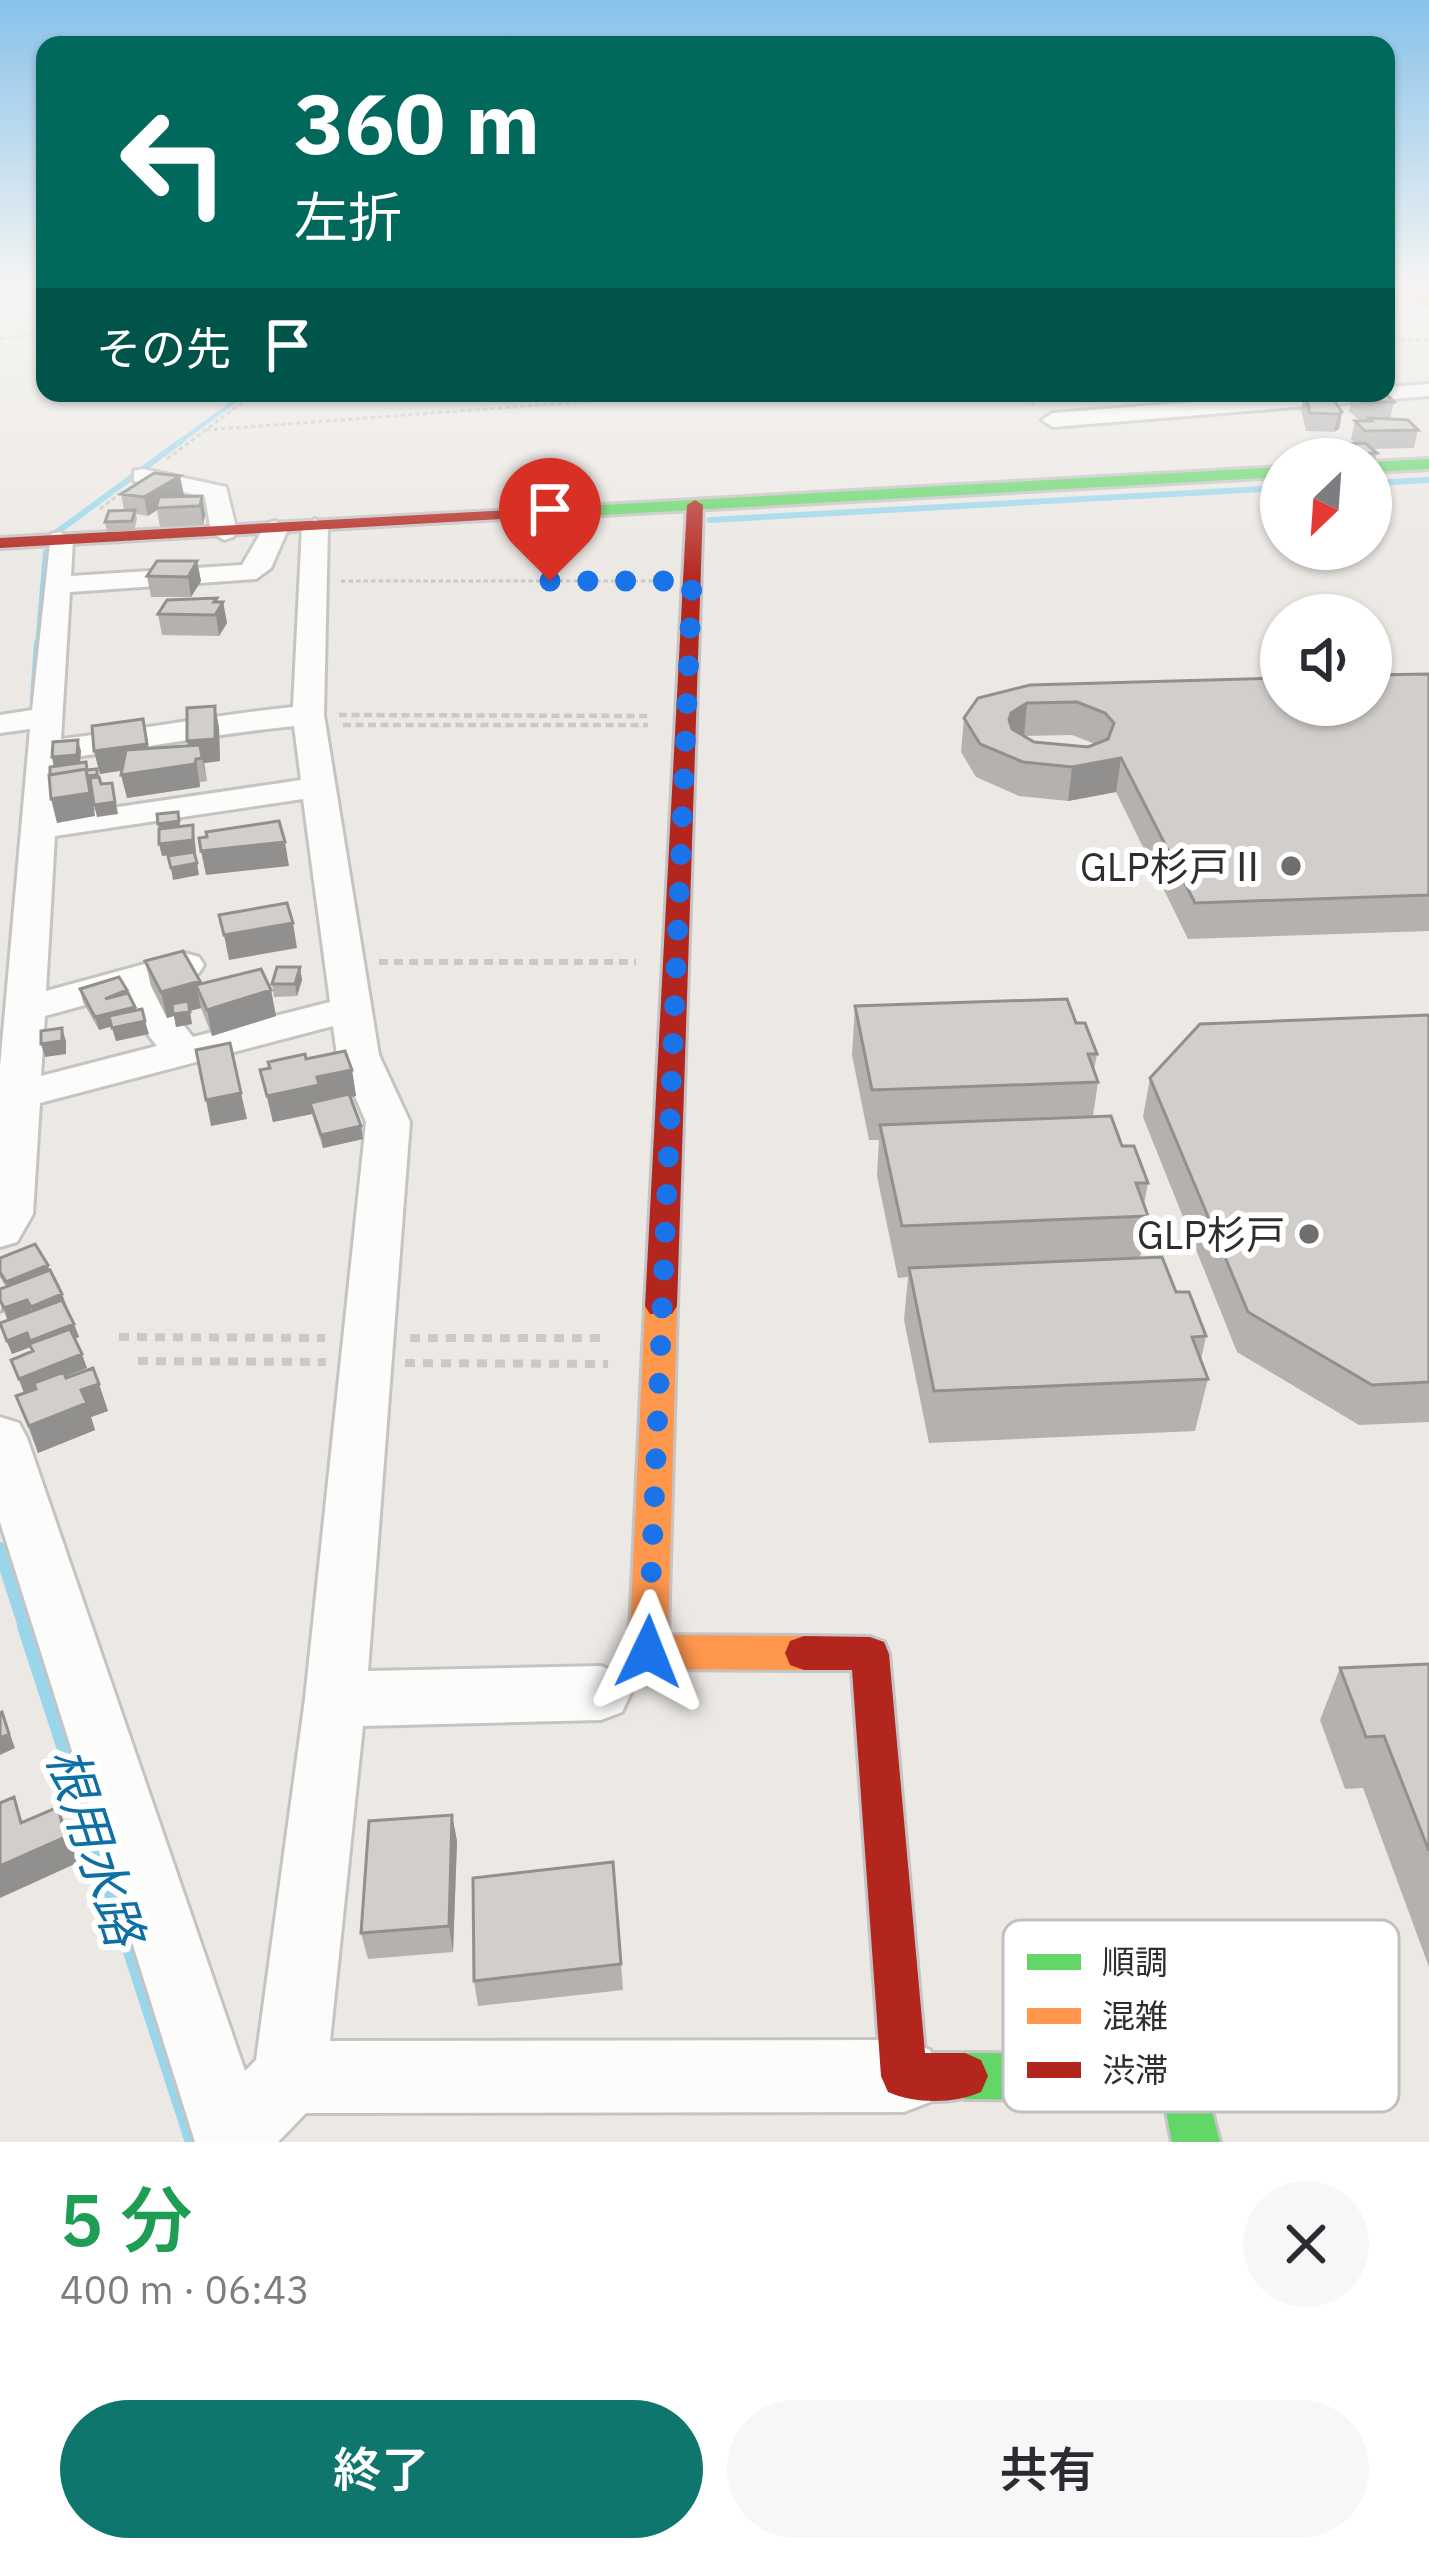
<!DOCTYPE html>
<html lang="ja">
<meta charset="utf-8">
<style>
:root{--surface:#fff;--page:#f7f7f7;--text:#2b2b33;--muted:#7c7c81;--accent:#0f766e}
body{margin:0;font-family:"IBM Plex Sans","Noto Sans JP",sans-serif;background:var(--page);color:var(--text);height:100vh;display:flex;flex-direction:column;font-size:45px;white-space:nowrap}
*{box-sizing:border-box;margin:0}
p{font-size:39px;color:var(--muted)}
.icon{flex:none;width:66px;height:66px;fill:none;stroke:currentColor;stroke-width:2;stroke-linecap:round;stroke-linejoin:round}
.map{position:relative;height:2142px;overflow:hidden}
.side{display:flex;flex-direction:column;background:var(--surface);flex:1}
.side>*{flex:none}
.hud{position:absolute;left:36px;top:36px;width:1359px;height:366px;border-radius:24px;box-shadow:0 3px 9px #0004;background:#00695c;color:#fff;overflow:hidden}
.needle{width:78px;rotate:205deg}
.buttons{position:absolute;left:1260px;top:438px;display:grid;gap:24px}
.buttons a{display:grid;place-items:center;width:132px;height:132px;border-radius:50%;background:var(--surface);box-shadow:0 3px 9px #0004;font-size:60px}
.pin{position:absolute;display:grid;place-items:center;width:102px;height:102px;color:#fff;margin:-123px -51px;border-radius:50% 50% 50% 0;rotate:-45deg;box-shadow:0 0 12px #0007}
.pin .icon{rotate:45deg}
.me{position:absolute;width:132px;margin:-66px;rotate:2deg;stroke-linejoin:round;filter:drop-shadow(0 0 9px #0008)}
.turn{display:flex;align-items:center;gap:42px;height:252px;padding:0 60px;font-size:54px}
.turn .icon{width:156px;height:156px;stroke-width:2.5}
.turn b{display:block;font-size:84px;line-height:102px}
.then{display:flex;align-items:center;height:114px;padding:0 60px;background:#0003;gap:24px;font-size:45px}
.round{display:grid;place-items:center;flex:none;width:126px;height:126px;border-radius:63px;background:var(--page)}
.overview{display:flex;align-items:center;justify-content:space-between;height:204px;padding:0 60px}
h1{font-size:72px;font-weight:600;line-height:90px;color:#1e9e55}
.primary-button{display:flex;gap:24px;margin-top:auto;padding:24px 60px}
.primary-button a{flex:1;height:138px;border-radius:72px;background:var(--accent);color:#fff;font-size:48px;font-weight:600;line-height:138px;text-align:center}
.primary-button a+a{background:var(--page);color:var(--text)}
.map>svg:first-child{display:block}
</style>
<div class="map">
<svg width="1429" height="2142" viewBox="0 0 1429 2142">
<rect width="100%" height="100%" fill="#ece8e4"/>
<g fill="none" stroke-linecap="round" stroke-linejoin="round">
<!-- stream-far4 -->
<path stroke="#99d6ec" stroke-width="4.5" d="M 0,300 L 15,283
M 177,444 L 246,393"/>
<!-- stream-far3 -->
<path stroke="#99d6ec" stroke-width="6" d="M 1371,483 L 1429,480
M 710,520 L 1281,488
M 53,535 L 181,441
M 38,646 L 46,552"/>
<!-- stream-far2 -->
<path stroke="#99d6ec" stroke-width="8" d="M 34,697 L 38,643"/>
<!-- stream-far1 -->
<path stroke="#99d6ec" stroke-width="14" d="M 0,1549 L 26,1629"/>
<!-- stream -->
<path stroke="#99d6ec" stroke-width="16" d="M 25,1626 L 193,2142"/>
<defs>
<path id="street" d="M 1429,384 L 1429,396 L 1053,427 L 1042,420 L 1053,413 L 1310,393 L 1386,393 L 1386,387 Z
M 143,469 L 226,487 L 237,532 L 233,537 L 224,540 L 211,532 L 205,497 L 134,481 L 134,471 Z
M 315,519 L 328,527 L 324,715 L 379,1055 L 410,1122 L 368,1671 L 601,1666 L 622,1674 L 631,1693 L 622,1712 L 601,1720 L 363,1726 L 330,2041 L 904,2040 L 930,2050 L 940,2076 L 930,2102 L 904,2112 L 306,2113 L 278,2142 L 195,2142 L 0,1522 L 0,1417 L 19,1423 L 27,1438 L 245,2071 L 256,2060 L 305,1699 L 366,1122 L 337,1055 L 333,1026 L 40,1103 L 33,1214 L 17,1242 L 0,1247 L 0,1067 L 30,729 L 0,733 L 0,715 L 32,710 L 51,534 L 60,532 L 73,540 L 71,576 L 242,565 L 266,524 L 275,521 L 288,529 L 271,568 L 256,579 L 70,592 L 61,739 C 139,730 215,715 293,707 L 302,527 ZM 294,726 L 301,780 L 57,816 L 60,759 C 139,749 215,734 294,726 ZM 303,799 L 330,1002 L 193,1037 L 152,986 L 199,973 L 204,965 L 199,957 L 185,953 L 46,991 L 55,836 ZM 118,996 L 157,1046 L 41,1076 L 45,1016 Z"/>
<path id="fast" d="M 1429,459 L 1429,469 L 1371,472 L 1371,462 Z
M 1281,467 L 1281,477 L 584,516 L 576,511 L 584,506 Z
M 965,2053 L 1183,2055 L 1199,2062 L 1220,2142 L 1172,2142 L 1164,2101 L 965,2099 L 949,2092 L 942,2076 L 949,2060 Z"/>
<path id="slow" d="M 1386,283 L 1400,283 L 1429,296 L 1429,304 Z
M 661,1295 L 672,1298 L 677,1306 L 668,1635 L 804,1636 L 818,1641 L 823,1653 L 818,1665 L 804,1670 L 648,1669 L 634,1664 L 629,1652 L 645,1306 L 650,1298 Z"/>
<path id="jam" d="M 695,500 L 703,505 L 677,1306 L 672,1314 L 650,1314 L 645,1306 L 687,505 Z
M 584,506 L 592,511 L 590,514 L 0,548 L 0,538 Z
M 804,1636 L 870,1637 L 884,1642 L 889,1654 L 925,2053 L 965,2053 L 981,2060 L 988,2076 L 981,2092 C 954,2104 915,2104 888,2092 L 881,2076 L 852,1670 L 804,1670 L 790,1665 L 785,1653 L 790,1641 Z"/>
</defs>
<!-- street casing -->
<use href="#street" stroke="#c5c4c5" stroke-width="6"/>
<!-- fast casing -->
<use href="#fast" stroke="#c5c4c5" stroke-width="6"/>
<!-- slow casing -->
<use href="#slow" stroke="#c5c4c5" stroke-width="6"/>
<!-- jam casing -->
<use href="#jam" stroke="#c5c4c5" stroke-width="6"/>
<!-- path-far3 -->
<path stroke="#c9c9c8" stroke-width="3" stroke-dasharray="4.5 3" stroke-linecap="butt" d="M 0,290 L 45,284
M 0,307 L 17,287
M 0,339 L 45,334
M 1386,342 L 1429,339
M 1020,393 L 1034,405
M 206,430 L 700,393
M 167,459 L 255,393
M 100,509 L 122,492
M 341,581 L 658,581"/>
<!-- path-far2 -->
<path stroke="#c9c9c8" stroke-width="4.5" stroke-dasharray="8 4.5" stroke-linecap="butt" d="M 339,715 L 650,716
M 343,725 L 648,725"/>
<!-- path-far1 -->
<path stroke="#c9c9c8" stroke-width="6" stroke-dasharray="9 6" stroke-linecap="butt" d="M 379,962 L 636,962"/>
<!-- path -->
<path stroke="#c9c9c8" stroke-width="8" stroke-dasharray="10 8" stroke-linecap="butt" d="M 119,1337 L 325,1338
M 410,1338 L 607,1338
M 138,1361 L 326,1362
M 405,1363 L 608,1364"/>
<!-- street -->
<use href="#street" fill="#fcfcfb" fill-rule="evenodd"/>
<!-- fast -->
<use href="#fast" fill="#63d668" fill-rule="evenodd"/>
<!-- slow -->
<use href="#slow" fill="#ff974d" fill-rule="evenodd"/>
<!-- jam -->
<use href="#jam" fill="#b3261e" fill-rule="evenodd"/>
</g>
<!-- wall -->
<path fill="#b4b1af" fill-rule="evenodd" d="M 1305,393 L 1342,412 L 1339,429 L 1334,432 L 1306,431 L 1301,409 Z
M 1353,393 L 1394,402 L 1390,419 L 1418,430 L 1414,448 L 1372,449 L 1377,453 L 1375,462 L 1371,462 L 1371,459 L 1347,459 L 1340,453 L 1342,444 L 1355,443 L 1351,439 L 1355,421 L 1368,421 L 1359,420 L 1349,411 Z
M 121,494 L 202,496 L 205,515 L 203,525 L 160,527 L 157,510 L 148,516 L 136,514 L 137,519 L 134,531 L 107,532 L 105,522 L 124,510 Z
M 197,561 L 201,581 L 191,597 L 151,597 L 147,576 Z
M 217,598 L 217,602 L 223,602 L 227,623 L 219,636 L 162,635 L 158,614 Z
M 1429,674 L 1429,931 L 1188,939 L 1116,792 L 1068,801 L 1019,796 L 976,777 L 961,752 L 964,718 L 978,698 ZM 1072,735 L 1095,744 L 1088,747 L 1034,742 L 1023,736 Z
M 215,706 L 219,728 L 220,761 L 204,763 L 207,781 L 200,782 L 200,787 L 127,798 L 122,770 L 100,774 L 94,751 L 188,746 Z
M 145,961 L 201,984 L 271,990 L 276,1016 L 212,1036 L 201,1008 L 189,1011 L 192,1024 L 176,1027 L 174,1016 L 167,1018 L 151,986 Z
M 300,967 L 302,980 L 297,996 L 274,997 L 272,984 Z
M 80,989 L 127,990 L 149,1034 L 116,1041 L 112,1026 L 99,1030 L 83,1002 Z
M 855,1006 L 1076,1023 L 1097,1054 L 1094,1070 L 1098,1082 L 1093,1116 L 1122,1146 L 1148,1183 L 1144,1204 L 1148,1216 L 1140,1258 L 1176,1292 L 1206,1336 L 1201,1360 L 1208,1379 L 1195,1431 L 929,1443 L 904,1320 L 908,1277 L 898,1278 L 877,1176 L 879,1140 L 869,1140 L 852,1055 Z
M 1429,1015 L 1429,1422 L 1359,1425 L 1237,1352 L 1143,1117 L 1150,1078 Z
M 306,1059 L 352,1070 L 356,1096 L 350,1097 L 361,1126 L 363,1139 L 323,1148 L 312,1114 L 273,1122 L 260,1070 Z
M 0,1258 L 49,1271 L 62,1294 L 74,1324 L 79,1337 L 75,1339 L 87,1368 L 66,1376 L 66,1378 L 99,1384 L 108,1411 L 91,1417 L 95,1430 L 38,1453 L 16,1396 L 24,1393 L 11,1360 L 32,1351 L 30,1347 L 12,1354 L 0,1326 L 8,1320 L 4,1312 L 0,1314 L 6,1287 L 0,1277 Z
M 1429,1664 L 1429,1967 L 1363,1788 L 1345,1789 L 1320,1720 L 1340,1668 Z
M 452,1815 L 457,1841 L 453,1952 L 368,1959 L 361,1933 Z
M 613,1862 L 623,1990 L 478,2006 L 474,1981 Z"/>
<!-- shaded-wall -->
<path fill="#92908e" d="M 1342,412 L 1339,429 L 1334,432 L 1338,414 Z
M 180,476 L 184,495 L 162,507 L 156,508 L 157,510 L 148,516 L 144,497 Z
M 202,496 L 205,515 L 203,525 L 200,506 Z
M 197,561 L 201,581 L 191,597 L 188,577 Z
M 217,598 L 219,609 L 223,602 L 227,623 L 219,636 L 214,602 Z
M 1027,703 L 1024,736 L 1005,753 L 1011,713 Z
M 215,706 L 219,728 L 220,761 L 204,763 L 207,781 L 202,758 L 196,759 L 200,787 L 127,798 L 121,775 L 191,764 L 187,741 Z
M 143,719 L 152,766 L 100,774 L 94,751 Z
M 78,740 L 81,751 L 80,766 L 54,769 L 52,757 Z
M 1121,758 L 1116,792 L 1068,801 L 1072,767 Z
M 86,762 L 89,776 L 97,769 L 100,780 L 91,788 L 95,816 L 57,823 L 51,799 Z
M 112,783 L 118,814 L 97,817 L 94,805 Z
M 178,812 L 181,832 L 160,835 L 158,824 Z
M 193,825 L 196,852 L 162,856 L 159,844 Z
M 285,842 L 289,866 L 206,875 L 201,851 Z
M 197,863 L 199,875 L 173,880 L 171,868 Z
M 293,923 L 297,948 L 229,960 L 224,935 Z
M 300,967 L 302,980 L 297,996 L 295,984 Z
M 200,981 L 206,1007 L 196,985 L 201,1008 L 186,1012 L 190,1012 L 192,1024 L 176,1027 L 174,1016 L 167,1018 L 161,992 Z
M 271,990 L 276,1016 L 212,1036 L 207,1010 Z
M 135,1007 L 138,1019 L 99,1030 L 95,1017 Z
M 145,1021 L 149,1034 L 116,1041 L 112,1028 Z
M 62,1028 L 66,1041 L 66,1054 L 45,1057 L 41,1044 Z
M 352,1070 L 356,1096 L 322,1103 L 310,1103 L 312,1114 L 273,1122 L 267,1096 L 317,1077 Z
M 241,1093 L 247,1119 L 211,1126 L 206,1100 Z
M 361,1126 L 363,1139 L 323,1148 L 321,1135 Z
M 48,1265 L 52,1279 L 11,1295 L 6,1282 Z
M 62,1294 L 67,1308 L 35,1320 L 31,1307 Z
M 27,1300 L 32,1313 L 8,1322 L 4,1308 Z
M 74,1324 L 79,1337 L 35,1354 L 30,1341 Z
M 27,1333 L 31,1347 L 12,1354 L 7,1341 Z
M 82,1354 L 87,1368 L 24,1393 L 19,1379 Z
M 99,1384 L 108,1411 L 91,1417 L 95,1430 L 38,1453 L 29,1426 L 81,1390 Z
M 2,1712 L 15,1748 L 0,1755 L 0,1738 Z
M 58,1807 L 69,1834 L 77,1863 L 0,1898 L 0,1866 Z
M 452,1815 L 457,1841 L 453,1952 L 449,1926 Z"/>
<!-- building -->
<path fill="#d1cecb" stroke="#92908e" stroke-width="3" fill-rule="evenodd" d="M 1305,393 L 1329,393 L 1342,412 L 1338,414 L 1310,413 Z
M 1353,393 L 1385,393 L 1394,402 L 1362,402 Z
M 1369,418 L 1408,420 L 1418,430 L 1365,431 L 1355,421 L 1372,421 Z
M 1365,443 L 1377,453 L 1354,454 L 1342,444 Z
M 154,473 L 180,476 L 144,497 L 121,494 Z
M 202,496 L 200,506 L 156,508 L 159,497 Z
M 135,510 L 132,521 L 105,522 L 109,511 Z
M 157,561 L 197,561 L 188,577 L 147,576 Z
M 217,598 L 214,602 L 223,602 L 215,615 L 158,614 L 167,600 Z
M 1429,674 L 1429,895 L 1195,903 L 1121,758 L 1072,767 L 1023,762 L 980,744 L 964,718 L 978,698 L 1030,685 L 1281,678 L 1281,705 L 1371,705 L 1371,675 ZM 1077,702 L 1105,713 L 1114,723 L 1108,739 L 1088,747 L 1034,742 L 1012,729 L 1009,720 L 1011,713 L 1027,703 Z
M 215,706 L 215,739 L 187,741 L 187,708 Z
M 143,719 L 147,744 L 94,751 L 92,726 Z
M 78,740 L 77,755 L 52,757 L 53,742 Z
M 200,745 L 202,758 L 196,759 L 195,764 L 121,775 L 126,750 Z
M 86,762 L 87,770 L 97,769 L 97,775 L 87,776 L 86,769 L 50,775 L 50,767 Z
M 86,769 L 90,793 L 51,799 L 49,775 Z
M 99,777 L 101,784 L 112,783 L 115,802 L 94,805 L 90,778 Z
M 178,812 L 179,821 L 158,824 L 157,814 Z
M 279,821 L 285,842 L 201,851 L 199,838 L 207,837 L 206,832 Z
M 193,825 L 193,840 L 159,844 L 159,829 Z
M 194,852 L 197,863 L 171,868 L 168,856 Z
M 287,903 L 293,923 L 224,935 L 219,915 Z
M 183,951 L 200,981 L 161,992 L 145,961 Z
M 277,967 L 300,967 L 295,984 L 272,984 Z
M 261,969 L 271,990 L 207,1010 L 196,985 Z
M 119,977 L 127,990 L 105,999 L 128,993 L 135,1007 L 95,1017 L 80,989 Z
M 1067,999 L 1076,1023 L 1085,1023 L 1097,1054 L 1088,1054 L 1098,1082 L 872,1090 L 855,1006 Z
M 188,1001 L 190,1012 L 173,1014 L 172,1004 Z
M 142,1009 L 145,1021 L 112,1028 L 109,1016 Z
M 1429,1015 L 1429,1382 L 1372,1385 L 1248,1312 L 1150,1078 L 1200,1024 Z
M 62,1028 L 62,1041 L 41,1044 L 41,1031 Z
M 230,1043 L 241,1093 L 206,1100 L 196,1050 Z
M 345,1051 L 352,1070 L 317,1077 L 319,1085 L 267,1096 L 260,1070 L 270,1068 L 268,1062 L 305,1054 L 306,1059 Z
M 349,1094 L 361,1126 L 321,1135 L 310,1103 Z
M 1111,1116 L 1122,1146 L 1134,1146 L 1148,1183 L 1136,1183 L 1148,1216 L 902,1226 L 880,1125 Z
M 35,1244 L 48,1265 L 6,1282 L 0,1272 L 0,1258 Z
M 1162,1257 L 1176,1292 L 1189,1292 L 1206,1336 L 1192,1337 L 1208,1379 L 934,1391 L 909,1268 Z
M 50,1270 L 62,1294 L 31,1307 L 27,1300 L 4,1308 L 0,1300 L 0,1289 Z
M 62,1300 L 74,1324 L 30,1341 L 27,1333 L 7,1341 L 0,1323 Z
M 70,1329 L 82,1354 L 19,1379 L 11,1360 L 33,1351 L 29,1344 Z
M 93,1368 L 99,1384 L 81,1390 L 87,1403 L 29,1426 L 16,1396 L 36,1389 L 34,1383 L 64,1372 L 66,1378 Z
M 1429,1664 L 1429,1851 L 1384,1736 L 1366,1737 L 1340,1668 Z
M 2,1712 L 9,1734 L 0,1738 L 0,1713 Z
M 14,1797 L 21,1823 L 58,1807 L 65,1837 L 0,1866 L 0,1803 Z
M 452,1815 L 449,1926 L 361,1933 L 369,1821 Z
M 613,1862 L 621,1964 L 474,1981 L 473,1878 Z"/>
<!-- sky -->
<linearGradient id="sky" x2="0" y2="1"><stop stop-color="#88c2ea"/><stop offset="0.49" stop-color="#f6f5f3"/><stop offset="1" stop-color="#f6f5f3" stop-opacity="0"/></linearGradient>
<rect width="1429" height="583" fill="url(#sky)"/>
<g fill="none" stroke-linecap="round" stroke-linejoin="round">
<!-- route -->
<path stroke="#1a73e8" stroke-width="21" stroke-dasharray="0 37.8" d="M 550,581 L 692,581 L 648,1652"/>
</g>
<!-- markers -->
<g fill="#706f6e" stroke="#fff" stroke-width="4.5">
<circle cx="1291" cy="866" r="12"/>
<circle cx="1309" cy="1234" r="12"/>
</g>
<g text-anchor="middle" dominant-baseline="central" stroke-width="12" stroke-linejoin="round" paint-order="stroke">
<!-- poi labels -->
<g font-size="39" fill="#2e2e2e" stroke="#fff" text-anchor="end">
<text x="1267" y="866">GLP杉戸Ⅱ</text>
<text x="1285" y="1234">GLP杉戸</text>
</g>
<!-- near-water labels -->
<g font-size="51" font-style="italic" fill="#0d6fa3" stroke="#fff">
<text transform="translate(96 1846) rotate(72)">根用水路</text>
</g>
</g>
<!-- legend -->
<rect x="1003" y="1920" width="396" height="192" rx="18" fill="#fff" stroke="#c0c0c0" stroke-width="3"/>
<rect x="1027" y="1954" width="54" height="16" fill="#63d668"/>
<rect x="1027" y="2008" width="54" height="16" fill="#ff974d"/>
<rect x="1027" y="2062" width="54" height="16" fill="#b3261e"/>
<g font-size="33" fill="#2e2e2e">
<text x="1102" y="1974">順調</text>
<text x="1102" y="2028">混雑</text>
<text x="1102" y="2082">渋滞</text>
</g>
</svg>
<div class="buttons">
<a><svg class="needle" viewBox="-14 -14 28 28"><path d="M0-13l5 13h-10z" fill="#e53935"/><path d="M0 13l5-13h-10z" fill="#7c7c81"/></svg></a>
<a><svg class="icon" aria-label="sound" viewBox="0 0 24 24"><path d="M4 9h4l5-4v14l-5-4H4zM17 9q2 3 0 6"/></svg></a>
</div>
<div class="pin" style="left:550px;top:581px;background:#d93025"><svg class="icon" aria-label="arrive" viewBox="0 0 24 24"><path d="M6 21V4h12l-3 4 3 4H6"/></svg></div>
<svg class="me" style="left:648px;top:1652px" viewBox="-20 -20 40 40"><path d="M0-17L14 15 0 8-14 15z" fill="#1a73e8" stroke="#fff" stroke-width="4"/></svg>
<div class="hud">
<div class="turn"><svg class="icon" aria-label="left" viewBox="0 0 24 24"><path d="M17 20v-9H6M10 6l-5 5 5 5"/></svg><div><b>360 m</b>左折</div></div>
<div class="then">その先<svg class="icon" aria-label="arrive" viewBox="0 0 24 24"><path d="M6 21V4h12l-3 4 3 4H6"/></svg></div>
</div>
</div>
<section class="side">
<div class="overview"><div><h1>5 分</h1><p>400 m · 06:43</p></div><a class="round"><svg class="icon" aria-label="close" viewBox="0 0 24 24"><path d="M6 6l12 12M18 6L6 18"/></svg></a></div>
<div class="primary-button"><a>終了</a><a>共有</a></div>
</section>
